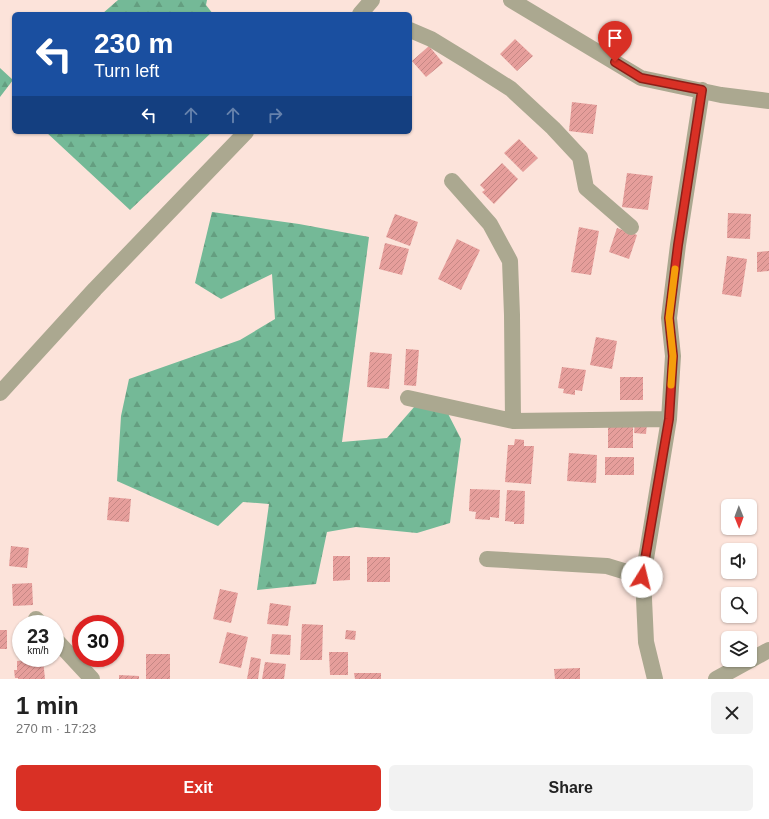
<!DOCTYPE html>
<meta charset="utf-8">
<style>
:root{--surface:#fff;--page:#f2f2f2;--text:#222;--muted:#767676;--accent:#d93025}
body{margin:0;font-family:Arial,sans-serif;background:var(--page);color:var(--text);height:100vh;display:flex;flex-direction:column;font-size:15px;white-space:nowrap}
*{box-sizing:border-box;margin:0}
p{font-size:13px;color:var(--muted)}
.icon{flex:none;width:22px;height:22px;fill:none;stroke:currentColor;stroke-width:2;stroke-linecap:round;stroke-linejoin:round}
.map{position:relative;height:679px;overflow:hidden}
.sheet{display:flex;flex-direction:column;background:var(--surface);flex:1}
.sheet>*{flex:none}
.banner{position:absolute;left:12px;top:12px;width:400px;height:122px;border-radius:6px;box-shadow:0 1px 3px #0004;background:#1a4fa0;color:#fff;overflow:hidden}
.needle{width:26px;rotate:179deg}
.fabs{position:absolute;left:721px;top:499px;display:grid;gap:8px}
.fabs a{display:grid;place-items:center;width:36px;height:36px;border-radius:6px;background:var(--surface);box-shadow:0 1px 3px #0004;font-size:20px}
.speed{position:absolute;left:12px;top:615px;display:flex;gap:8px;font-size:20px;font-weight:700;text-align:center}
.speed>*{display:grid;place-content:center;width:52px;height:52px;border-radius:50%;background:var(--surface);box-shadow:0 1px 3px #0004;line-height:1}
.speed small{font-size:10px;font-weight:400}
.speed .limit{border:6px solid #d22;background:#fff;color:#111}
.pin{position:absolute;display:grid;place-items:center;width:34px;height:34px;color:#fff;margin:-41px -17px;border-radius:50% 50% 50% 0;rotate:-45deg;box-shadow:0 0 4px #0007}
.pin .icon{rotate:45deg}
.me{position:absolute;width:44px;margin:-22px;rotate:9deg;stroke-linejoin:round;filter:drop-shadow(0 0 3px #0008)}
.turn{display:flex;align-items:center;gap:14px;height:84px;padding:0 16px;font-size:18px}
.turn .icon{width:52px;height:52px;stroke-width:2.5}
.turn b{display:block;font-size:28px;line-height:34px}
.lanes{display:flex;align-items:center;height:38px;padding:0 16px;background:#0003;justify-content:center;gap:20px;direction:ltr}
.lanes .off{opacity:.35}
.round{display:grid;place-items:center;flex:none;width:42px;height:42px;border-radius:6px;background:var(--page)}
.summary{display:flex;align-items:center;justify-content:space-between;height:68px;padding:0 16px}
h1{font-size:24px;font-weight:700;line-height:30px}
.action{display:flex;gap:8px;margin-top:auto;padding:8px 16px}
.action a{flex:1;height:46px;border-radius:6px;background:var(--accent);color:#fff;font-size:16px;font-weight:700;line-height:46px;text-align:center}
.action a+a{background:var(--page);color:var(--text)}
.map>svg:first-child{display:block}
</style>
<div class="map">
<svg width="769" height="679" viewBox="0 0 769 679">
<defs>
<pattern id="forest-firs" width="22" height="20" patternUnits="userSpaceOnUse"><rect width="22" height="20" fill="#74b997"/><path d="M5 1l3.5 6h-7zM16 11l3.5 6h-7z" fill="#649e80"/></pattern>
<pattern id="building-hatch" width="6" height="6" patternUnits="userSpaceOnUse"><rect width="6" height="6" fill="#e69e9b"/><path d="M-1 1l2-2M0 6l6-6M5 7l2-2" fill="none" stroke="#c58784"/></pattern>
</defs>
<rect width="100%" height="100%" fill="#fce3da"/>
<!-- forest -->
<path fill="url(#forest-firs)" d="M 118,0 L 207,0 L 206,5 L 213,14 L 102,14 Z
M 0,68 L 13,80 L 0,97 Z
M 46,132 L 212,132 L 130,210 Z
M 212,212 L 299,224 L 369,237 L 342,442 L 387,438 L 415,406 L 444,406 L 461,439 L 450,523 L 417,533 L 356,527 L 327,532 L 316,584 L 257,590 L 269,504 L 243,502 L 218,526 L 117,481 L 121,416 L 129,379 L 240,340 L 275,319 L 272,274 L 221,299 L 195,283 Z"/>
<!-- building -->
<path fill="url(#building-hatch)" d="M 515,39 L 533,56 L 517,71 L 500,54 Z
M 429,46 L 443,63 L 426,77 L 412,61 Z
M 572,102 L 597,105 L 593,134 L 569,131 Z
M 519,139 L 538,158 L 523,172 L 504,153 Z
M 502,163 L 518,179 L 494,204 L 482,192 L 485,190 L 480,185 Z
M 627,173 L 653,176 L 648,210 L 622,207 Z
M 728,213 L 751,214 L 750,239 L 727,238 Z
M 395,214 L 418,222 L 410,246 L 386,237 Z
M 579,227 L 599,231 L 591,275 L 571,272 Z
M 617,228 L 637,235 L 629,259 L 609,252 Z
M 457,239 L 480,250 L 461,290 L 438,279 Z
M 385,243 L 409,249 L 402,275 L 379,269 Z
M 769,251 L 769,271 L 757,272 L 757,252 Z
M 727,256 L 747,259 L 741,297 L 722,294 Z
M 596,337 L 617,341 L 612,369 L 590,365 Z
M 406,349 L 419,350 L 416,386 L 404,385 Z
M 370,352 L 392,354 L 389,389 L 367,387 Z
M 562,367 L 586,370 L 582,391 L 575,390 L 575,395 L 563,393 L 564,389 L 558,388 Z
M 620,377 L 643,377 L 643,400 L 620,400 Z
M 635,422 L 647,423 L 646,434 L 634,433 Z
M 608,423 L 633,423 L 633,448 L 608,448 Z
M 515,439 L 524,440 L 524,446 L 534,446 L 531,484 L 505,482 L 508,445 L 514,445 Z
M 569,453 L 597,455 L 596,483 L 567,481 Z
M 605,457 L 634,457 L 634,475 L 605,475 Z
M 470,489 L 500,490 L 499,518 L 490,517 L 490,520 L 475,519 L 476,512 L 469,511 Z
M 507,490 L 525,491 L 524,524 L 514,524 L 514,522 L 505,521 Z
M 109,497 L 131,499 L 129,522 L 107,520 Z
M 11,546 L 29,548 L 27,568 L 9,566 Z
M 333,556 L 350,556 L 350,580 L 333,581 Z
M 367,557 L 390,557 L 390,582 L 367,582 Z
M 32,583 L 33,605 L 13,606 L 12,584 Z
M 220,589 L 238,593 L 231,623 L 213,619 Z
M 270,603 L 291,606 L 288,626 L 267,624 Z
M 302,624 L 323,625 L 322,660 L 300,660 Z
M 0,630 L 7,630 L 7,649 L 0,649 Z
M 346,630 L 356,631 L 355,640 L 345,639 Z
M 227,632 L 248,637 L 241,668 L 219,663 Z
M 272,634 L 291,635 L 290,655 L 270,654 Z
M 329,652 L 348,652 L 348,675 L 330,675 Z
M 146,654 L 170,654 L 170,679 L 146,679 Z
M 251,657 L 261,659 L 258,679 L 247,679 Z
M 43,659 L 45,679 L 18,679 L 18,678 L 15,678 L 14,670 L 17,670 L 17,661 Z
M 265,662 L 286,664 L 284,679 L 262,679 Z
M 580,668 L 580,679 L 555,679 L 554,669 Z
M 354,673 L 381,673 L 381,679 L 355,679 Z
M 119,675 L 139,676 L 139,679 L 119,679 Z"/>
<g fill="none" stroke-linecap="round" stroke-linejoin="round">
<!-- minor -->
<path stroke="#aba890" stroke-width="16" d="M 511,0 L 641,78 L 721,95 L 769,101
M 360,14 L 372,0
M 410,30 L 431,39 L 467,61 L 511,89 L 553,128 L 580,157 L 586,188 L 631,227
M 452,181 L 490,224 L 510,261 L 512,315 L 513,421
M 0,393 L 95,289 L 246,132
M 408,398 L 513,421 L 669,419
M 487,559 L 607,566 L 643,577
M 36,619 L 41,624
M 55,639 L 92,679
M 655,679 L 646,642 L 643,577 L 669,419 L 673,356 L 669,318 L 678,245 L 702,90
M 716,679 L 769,650"/>
</g>
<g fill="none" stroke-linecap="round" stroke-linejoin="round">
<defs>
<path id="route" d="M 615,62 L 641,78 L 702,90 L 678,245 L 669,318 L 673,356 L 669,419 L 642,577"/>
</defs>
<!-- route casing -->
<use href="#route" stroke="#8d1f18" stroke-width="10"/>
<!-- route -->
<use href="#route" stroke="#d93025" stroke-width="7"/>
<!-- slow -->
<path stroke="#f59e0b" stroke-width="7" d="M 671,385 L 673,356 L 669,318 L 675,269"/>
</g>
</svg>
<div class="fabs">
<a><svg class="needle" viewBox="-14 -14 28 28"><path d="M0-13l5 13h-10z" fill="#e53935"/><path d="M0 13l5-13h-10z" fill="#767676"/></svg></a>
<a><svg class="icon" aria-label="sound" viewBox="0 0 24 24"><path d="M4 9h4l5-4v14l-5-4H4zM17 9q2 3 0 6"/></svg></a>
<a><svg class="icon" aria-label="search" viewBox="0 0 24 24"><circle cx="10" cy="10" r="6"/><path d="M15 15l6 6"/></svg></a>
<a><svg class="icon" aria-label="layers" viewBox="0 0 24 24"><path d="M12 4l9 5-9 5-9-5zM3 14l9 5 9-5"/></svg></a>
</div>
<div class="speed"><div>23<small>km/h</small></div><div class="limit">30</div></div>
<div class="pin" style="left:615px;top:62px;background:#d93025"><svg class="icon" aria-label="arrive" viewBox="0 0 24 24"><path d="M6 21V4h12l-3 4 3 4H6"/></svg></div>
<svg class="me" style="left:642px;top:577px" viewBox="-20 -20 40 40"><circle r="19" fill="#fff"/><path d="M0-13L10 11 0 6-10 11z" fill="#d93025"/></svg>
<div class="banner">
<div class="turn"><svg class="icon" aria-label="left" viewBox="0 0 24 24"><path d="M17 20v-9H6M10 6l-5 5 5 5"/></svg><div><b>230 m</b>Turn left</div></div>
<div class="lanes"><svg class="icon" aria-label="left" viewBox="0 0 24 24"><path d="M17 20v-9H6M10 6l-5 5 5 5"/></svg><svg class="icon off" aria-label="ahead" viewBox="0 0 24 24"><path d="M12 20V5M6 11l6-6 6 6"/></svg><svg class="icon off" aria-label="ahead" viewBox="0 0 24 24"><path d="M12 20V5M6 11l6-6 6 6"/></svg><svg class="icon off" aria-label="right" viewBox="0 0 24 24"><path d="M7 20v-9h11M14 6l5 5-5 5"/></svg></div>
</div>
</div>
<section class="sheet">
<div class="summary"><div><h1>1 min</h1><p>270 m · 17:23</p></div><a class="round"><svg class="icon" aria-label="close" viewBox="0 0 24 24"><path d="M6 6l12 12M18 6L6 18"/></svg></a></div>
<div class="action"><a>Exit</a><a>Share</a></div>
</section>
